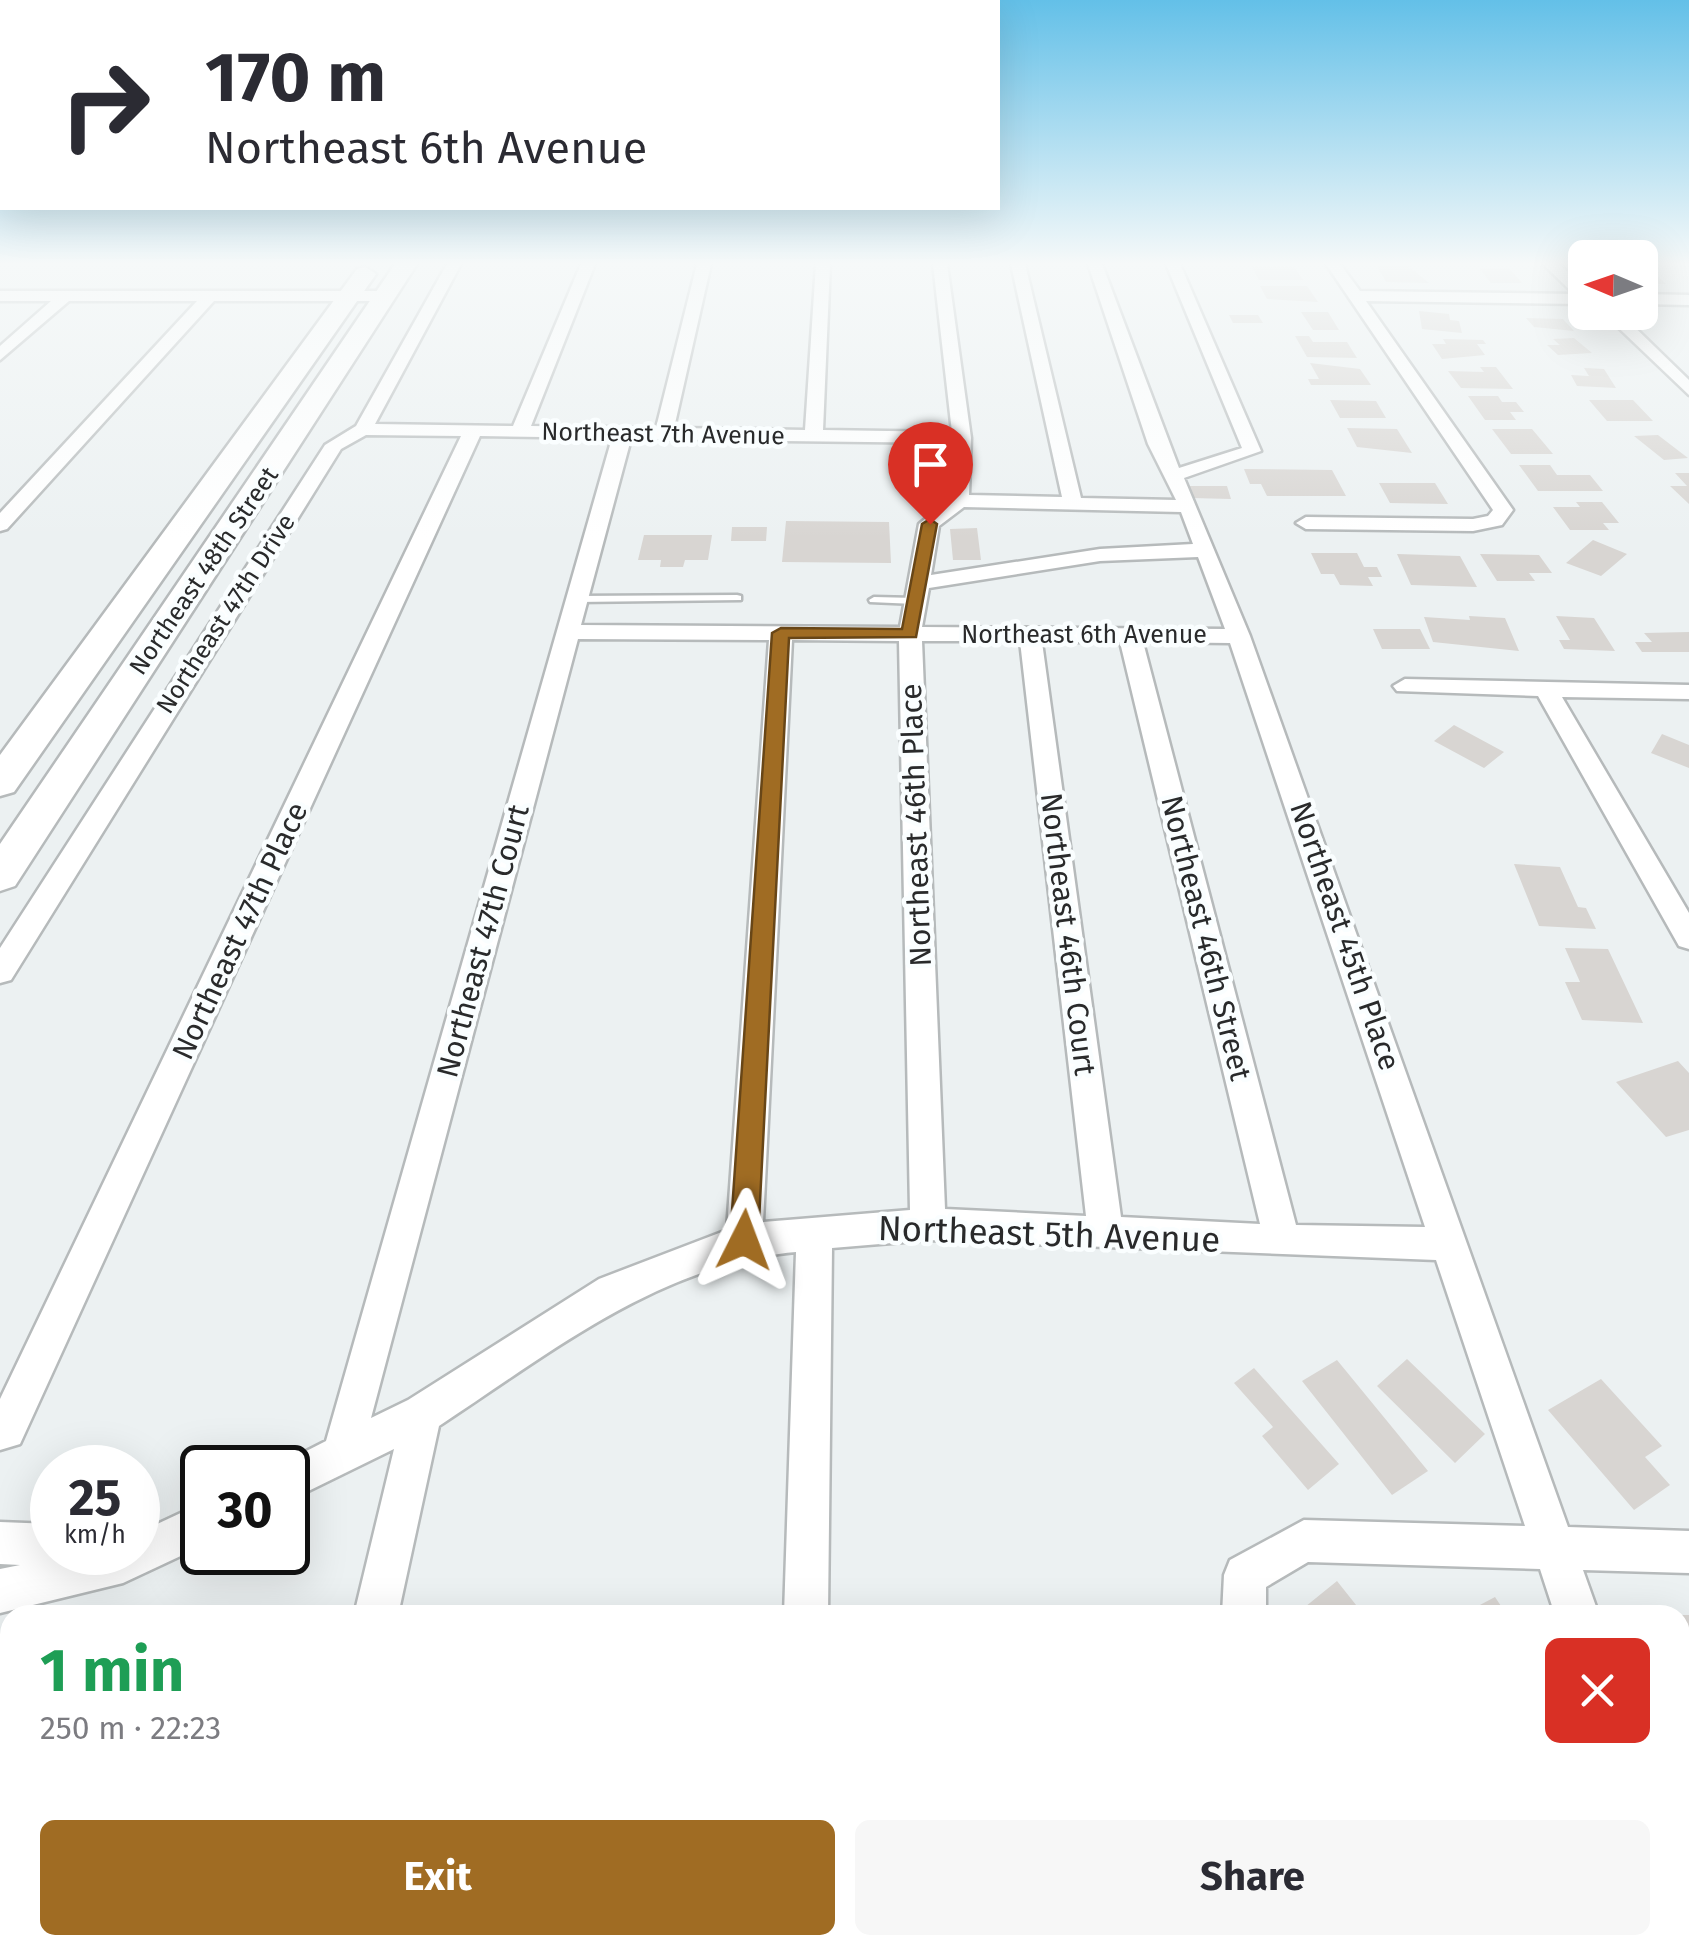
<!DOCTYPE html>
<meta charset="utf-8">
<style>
:root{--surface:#fff;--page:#f7f7f7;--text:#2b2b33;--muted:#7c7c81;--accent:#a06c23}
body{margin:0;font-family:"Fira Sans",sans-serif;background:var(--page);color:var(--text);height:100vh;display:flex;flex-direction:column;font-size:38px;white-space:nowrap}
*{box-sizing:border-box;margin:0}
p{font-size:32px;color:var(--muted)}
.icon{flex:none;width:55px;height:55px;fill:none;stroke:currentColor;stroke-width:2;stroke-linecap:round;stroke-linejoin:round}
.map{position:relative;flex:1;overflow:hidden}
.panel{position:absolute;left:0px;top:1605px;width:1690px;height:350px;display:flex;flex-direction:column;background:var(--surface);border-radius:30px 30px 0 0;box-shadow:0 10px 40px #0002}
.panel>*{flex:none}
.guide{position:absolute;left:0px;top:0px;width:1000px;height:210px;box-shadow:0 10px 40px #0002;background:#fff;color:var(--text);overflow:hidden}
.needle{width:65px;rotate:272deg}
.buttons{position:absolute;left:1568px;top:240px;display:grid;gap:20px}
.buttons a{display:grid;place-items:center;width:90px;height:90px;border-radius:15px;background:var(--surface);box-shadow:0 10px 40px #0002;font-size:50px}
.speed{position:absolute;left:30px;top:1445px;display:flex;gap:20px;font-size:50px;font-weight:700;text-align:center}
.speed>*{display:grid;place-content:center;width:130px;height:130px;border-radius:50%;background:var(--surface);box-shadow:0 10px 40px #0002;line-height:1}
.speed small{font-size:25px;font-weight:400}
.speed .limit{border:5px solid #111;border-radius:15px;background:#fff;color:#111}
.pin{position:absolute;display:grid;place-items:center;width:85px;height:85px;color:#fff;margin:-102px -42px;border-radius:50% 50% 50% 0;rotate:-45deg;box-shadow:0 0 10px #0007}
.pin .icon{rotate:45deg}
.me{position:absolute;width:110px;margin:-55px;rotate:3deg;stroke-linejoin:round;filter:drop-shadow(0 0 8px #0008)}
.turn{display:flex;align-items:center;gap:35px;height:210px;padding:0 40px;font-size:45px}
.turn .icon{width:130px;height:130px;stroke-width:2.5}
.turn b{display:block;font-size:70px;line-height:85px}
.round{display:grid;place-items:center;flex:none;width:105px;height:105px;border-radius:15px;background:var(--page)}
.head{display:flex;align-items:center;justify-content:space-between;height:170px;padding:0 40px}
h1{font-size:60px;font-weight:700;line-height:75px;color:#1e9e55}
.button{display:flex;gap:20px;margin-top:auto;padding:20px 40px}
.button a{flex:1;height:115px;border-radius:15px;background:var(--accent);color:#fff;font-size:40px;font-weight:700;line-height:115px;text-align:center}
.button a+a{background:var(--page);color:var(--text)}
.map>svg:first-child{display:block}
</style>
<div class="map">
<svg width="1689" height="1955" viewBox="0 0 1689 1955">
<rect width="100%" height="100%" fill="#ecf1f2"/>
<!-- green -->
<path fill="#84ebfe" d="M 0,1639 L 10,1639 L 10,1945 L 53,1945 L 50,1955 L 0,1955 Z"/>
<!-- building -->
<path fill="#d8d5d2" d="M 1376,265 L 1408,266 L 1429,283 L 1386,282 Z
M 1252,267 L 1294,267 L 1303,280 L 1259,280 Z
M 1479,268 L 1509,268 L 1522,283 L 1491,283 Z
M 1640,269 L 1649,269 L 1666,284 L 1640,284 Z
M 1260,286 L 1307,286 L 1318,302 L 1267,299 Z
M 1419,311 L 1449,314 L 1450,320 L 1459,321 L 1462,333 L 1422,329 Z
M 1301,312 L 1328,312 L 1339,330 L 1313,330 Z
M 1229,315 L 1258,315 L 1263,323 L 1233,323 Z
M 1526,318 L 1563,319 L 1574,331 L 1534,327 Z
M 1295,336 L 1309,336 L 1313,342 L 1347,342 L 1357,358 L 1307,357 Z
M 1574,338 L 1592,353 L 1558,355 L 1547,345 L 1560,345 L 1553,339 Z
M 1443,339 L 1483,340 L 1486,344 L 1477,344 L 1485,355 L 1442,359 L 1432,344 L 1446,344 Z
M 1310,363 L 1360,369 L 1371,385 L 1311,385 L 1308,379 L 1319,379 Z
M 1480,367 L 1496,367 L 1513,389 L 1461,388 L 1448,371 L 1484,372 Z
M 1584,368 L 1604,369 L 1616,388 L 1577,386 L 1571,375 L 1589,376 Z
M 1468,396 L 1498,396 L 1502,402 L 1516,402 L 1524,412 L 1510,412 L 1516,420 L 1485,420 Z
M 1330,400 L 1376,401 L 1386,418 L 1340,418 Z
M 1589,400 L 1633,400 L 1653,421 L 1607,421 Z
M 1347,428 L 1397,429 L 1412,453 L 1357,447 Z
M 1492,429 L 1532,429 L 1553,454 L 1511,454 Z
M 1658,435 L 1688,458 L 1664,460 L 1634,436 Z
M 1519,465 L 1550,465 L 1557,475 L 1590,475 L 1603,491 L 1538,491 Z
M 1244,469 L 1332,470 L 1346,496 L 1267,496 L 1261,484 L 1250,484 Z
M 1675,473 L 1689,473 L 1689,504 L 1670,486 L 1687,486 Z
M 1379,483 L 1435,483 L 1448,504 L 1390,503 Z
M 1188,486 L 1227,486 L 1231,499 L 1192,498 Z
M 1576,502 L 1602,502 L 1619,523 L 1603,523 L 1609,530 L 1570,530 L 1553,507 L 1580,507 Z
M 786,521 L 889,522 L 891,563 L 782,562 Z
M 732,527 L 767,527 L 766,541 L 731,541 Z
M 977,528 L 981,560 L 953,560 L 950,529 Z
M 644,535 L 712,535 L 708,560 L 685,560 L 683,567 L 660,567 L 661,560 L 638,560 Z
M 1593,540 L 1627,554 L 1601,576 L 1566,563 Z
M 1311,553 L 1357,553 L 1364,567 L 1377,567 L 1382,577 L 1368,577 L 1373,586 L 1340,585 L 1334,574 L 1321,574 Z
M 1397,554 L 1460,556 L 1477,587 L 1411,585 Z
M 1480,554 L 1539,555 L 1552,573 L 1529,573 L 1535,581 L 1497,581 Z
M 1469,616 L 1505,618 L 1519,651 L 1433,642 L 1424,617 L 1470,620 Z
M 1556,616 L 1594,618 L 1615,651 L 1564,649 L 1559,640 L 1570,640 Z
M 1373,629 L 1420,629 L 1430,649 L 1382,649 Z
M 1689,632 L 1689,652 L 1642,652 L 1635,642 L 1652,642 L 1644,633 Z
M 1454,725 L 1504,752 L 1484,768 L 1434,741 Z
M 1662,734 L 1689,745 L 1689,768 L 1651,753 Z
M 1514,864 L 1560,867 L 1578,907 L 1586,908 L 1596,929 L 1539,926 Z
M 1565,948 L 1608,949 L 1643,1023 L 1582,1020 L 1565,982 L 1580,982 Z
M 1678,1061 L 1689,1073 L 1689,1130 L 1666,1137 L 1616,1082 Z
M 1407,1359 L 1485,1434 L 1455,1463 L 1377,1386 Z
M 1337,1360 L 1428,1471 L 1392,1495 L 1302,1381 Z
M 1254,1368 L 1339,1464 L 1308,1490 L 1262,1436 L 1273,1427 L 1234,1383 Z
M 1601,1379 L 1662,1446 L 1645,1457 L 1670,1485 L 1634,1510 L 1548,1410 Z
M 1337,1581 L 1364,1615 L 1295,1615 Z
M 1495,1597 L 1507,1615 L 1461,1615 Z
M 1680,1615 L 1689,1615 L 1689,1729 L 1680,1729 Z
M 0,1702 L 10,1702 L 10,1938 L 4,1955 L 0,1955 Z
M 1336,1945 L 1438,1945 L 1428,1955 L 1343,1955 Z
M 1595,1945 L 1612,1945 L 1620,1955 L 1586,1955 Z"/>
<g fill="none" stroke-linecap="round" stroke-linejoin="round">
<defs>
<path id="service" d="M 737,595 L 741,596 L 741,600 L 577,602 L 572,599 L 577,596 Z
M 874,597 L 915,598 L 920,601 L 915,604 L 870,602 L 869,600 Z"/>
<path id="minor" d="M 447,264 L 461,264 L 375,424 L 513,426 L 581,264 L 595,264 L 531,426 L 656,428 L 697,264 L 711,264 L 674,428 L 805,430 L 816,264 L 830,264 L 823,430 L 952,432 L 933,264 L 947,264 L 971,438 L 969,495 L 1062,497 L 1011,264 L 1025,264 L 1081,498 L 1176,500 L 1148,444 L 1088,264 L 1102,264 L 1179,468 L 1242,448 L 1166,264 L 1180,264 L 1261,451 L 1184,478 L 1250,636 L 1568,1527 L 1689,1531 L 1689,1573 L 1583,1570 L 1599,1615 L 1555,1615 L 1540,1569 L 1308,1562 L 1266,1587 L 1266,1615 L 1222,1615 L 1224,1575 L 1230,1560 L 1304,1520 L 1525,1526 L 1436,1260 L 928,1240 L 832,1248 L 828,1615 L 784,1615 L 796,1252 C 660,1264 550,1353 439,1426 L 398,1615 L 354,1615 L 394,1449 L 288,1501 L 288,1468 L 273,1468 L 326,1441 L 612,438 L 480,436 L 20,1444 L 0,1450 L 0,1399 L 461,436 L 366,435 L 341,449 L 11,980 L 0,983 L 0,948 L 325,445 L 356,426 ZM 631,439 L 952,443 L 949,499 L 919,524 L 900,627 L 581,625 ZM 964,507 L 1181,512 L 1193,544 L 1100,549 L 931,575 L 939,526 ZM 1198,557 L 1225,629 L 922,627 L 929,588 L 1100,561 ZM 578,639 L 769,640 L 727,1230 L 599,1279 L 408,1400 L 371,1418 ZM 792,640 L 899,641 L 910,1210 L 763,1222 ZM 922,641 L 1020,641 L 1086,1216 L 945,1209 ZM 1042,642 L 1120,642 L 1260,1224 L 1121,1217 ZM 1143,642 L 1230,643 L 1425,1227 L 1296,1225 Z
M 1326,264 L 1340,264 L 1360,291 L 1574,294 L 1543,264 L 1559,264 L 1585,288 L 1585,304 L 1366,301 L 1513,510 L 1502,525 L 1473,531 L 1306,529 L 1296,523 L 1306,517 L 1473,519 L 1488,516 L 1493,510 Z
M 0,291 L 385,291 L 393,296 L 385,301 L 214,301 L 7,529 L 0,531 L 0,513 L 197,301 L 69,301 L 0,360 L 0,346 L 51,301 L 0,301 Z
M 1640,294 L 1689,295 L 1689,305 L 1640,304 Z
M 1602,312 L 1619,312 L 1689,380 L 1689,395 Z
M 1405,679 L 1689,685 L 1689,699 L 1562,697 L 1689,913 L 1689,949 L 1679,946 L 1538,696 L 1397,691 L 1393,686 Z
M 202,1503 L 202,1546 L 123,1583 L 0,1613 L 0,1569 L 20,1565 L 0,1564 L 0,1522 L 52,1524 L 52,1552 L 138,1552 L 138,1533 Z
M 1680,1896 L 1689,1900 L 1689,1955 L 1666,1955 L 1663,1945 L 1680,1945 Z
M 277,1945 L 327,1945 L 325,1955 L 275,1955 Z
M 774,1945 L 824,1945 L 824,1955 L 774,1955 Z
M 1269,1945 L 1319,1945 L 1321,1955 L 1271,1955 Z"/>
<path id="secondary" d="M 395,264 L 417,264 L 15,886 L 0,891 L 0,844 Z
M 365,267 L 376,274 L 14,792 L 0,796 L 0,755 L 357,269 Z"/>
</defs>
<!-- service casing -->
<use href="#service" stroke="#b6babb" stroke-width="5"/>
<!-- minor casing -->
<use href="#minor" stroke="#b6babb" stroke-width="5"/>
<!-- secondary casing -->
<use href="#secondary" stroke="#b6babb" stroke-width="5"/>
<!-- service -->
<use href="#service" fill="#fff" fill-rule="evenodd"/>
<!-- minor -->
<use href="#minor" fill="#fff" fill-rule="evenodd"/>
<!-- secondary -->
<use href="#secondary" fill="#fff" fill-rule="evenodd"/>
</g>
<!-- sky -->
<linearGradient id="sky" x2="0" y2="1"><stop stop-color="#63c0e8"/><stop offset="0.49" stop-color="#f6f9f9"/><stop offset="1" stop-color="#f6f9f9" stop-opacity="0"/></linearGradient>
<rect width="1689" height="538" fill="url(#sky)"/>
<!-- route -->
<path fill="#a06c23" stroke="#684617" stroke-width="2.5" d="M 930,519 L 937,524 L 916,637 L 789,638 L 758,1240 L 754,1249 L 744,1253 L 734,1249 L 730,1240 L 772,633 L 781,628 L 902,629 L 922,524 Z"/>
<g text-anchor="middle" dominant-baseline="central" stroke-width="9" stroke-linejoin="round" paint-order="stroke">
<!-- far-street labels -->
<g font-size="25" fill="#292a2b" stroke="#fafeff">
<text transform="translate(663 434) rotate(1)">Northeast 7th Avenue</text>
<text transform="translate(204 571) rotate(-56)">Northeast 48th Street</text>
<text transform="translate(226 614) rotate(-57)">Northeast 47th Drive</text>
<text x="1084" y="635">Northeast 6th Avenue</text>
</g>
<!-- street labels -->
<g font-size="30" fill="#292a2b" stroke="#fafeff">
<text transform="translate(916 825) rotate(-92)">Northeast 46th Place</text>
<text transform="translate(240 931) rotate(-65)">Northeast 47th Place</text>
<text transform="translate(1068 934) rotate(83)">Northeast 46th Court</text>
<text transform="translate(1345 936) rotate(71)">Northeast 45th Place</text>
<text transform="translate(1206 938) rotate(76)">Northeast 46th Street</text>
<text transform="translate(483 941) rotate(-75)">Northeast 47th Court</text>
</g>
<!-- near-street labels -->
<g font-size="35" fill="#292a2b" stroke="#fafeff">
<text transform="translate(1049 1234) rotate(2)">Northeast 5th Avenue</text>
</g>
</g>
</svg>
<div class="buttons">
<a><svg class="needle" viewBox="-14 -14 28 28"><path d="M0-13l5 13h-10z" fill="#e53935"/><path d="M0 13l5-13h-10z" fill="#7c7c81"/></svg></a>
</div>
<div class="speed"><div>25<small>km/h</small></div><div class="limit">30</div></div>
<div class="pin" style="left:930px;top:524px;background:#d93025"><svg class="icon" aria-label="arrive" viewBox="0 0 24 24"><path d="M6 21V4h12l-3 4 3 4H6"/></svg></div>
<svg class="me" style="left:744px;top:1240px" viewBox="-20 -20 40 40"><path d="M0-17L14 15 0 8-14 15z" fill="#a06c23" stroke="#fff" stroke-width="4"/></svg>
<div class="guide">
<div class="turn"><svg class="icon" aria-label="right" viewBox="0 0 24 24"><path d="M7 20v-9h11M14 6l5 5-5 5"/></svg><div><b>170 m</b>Northeast 6th Avenue</div></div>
</div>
<section class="panel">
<div class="head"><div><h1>1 min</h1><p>250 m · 22:23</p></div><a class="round" style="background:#d93025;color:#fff"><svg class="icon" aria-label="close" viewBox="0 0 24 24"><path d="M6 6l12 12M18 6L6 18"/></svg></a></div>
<div class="button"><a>Exit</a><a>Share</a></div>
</section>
</div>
